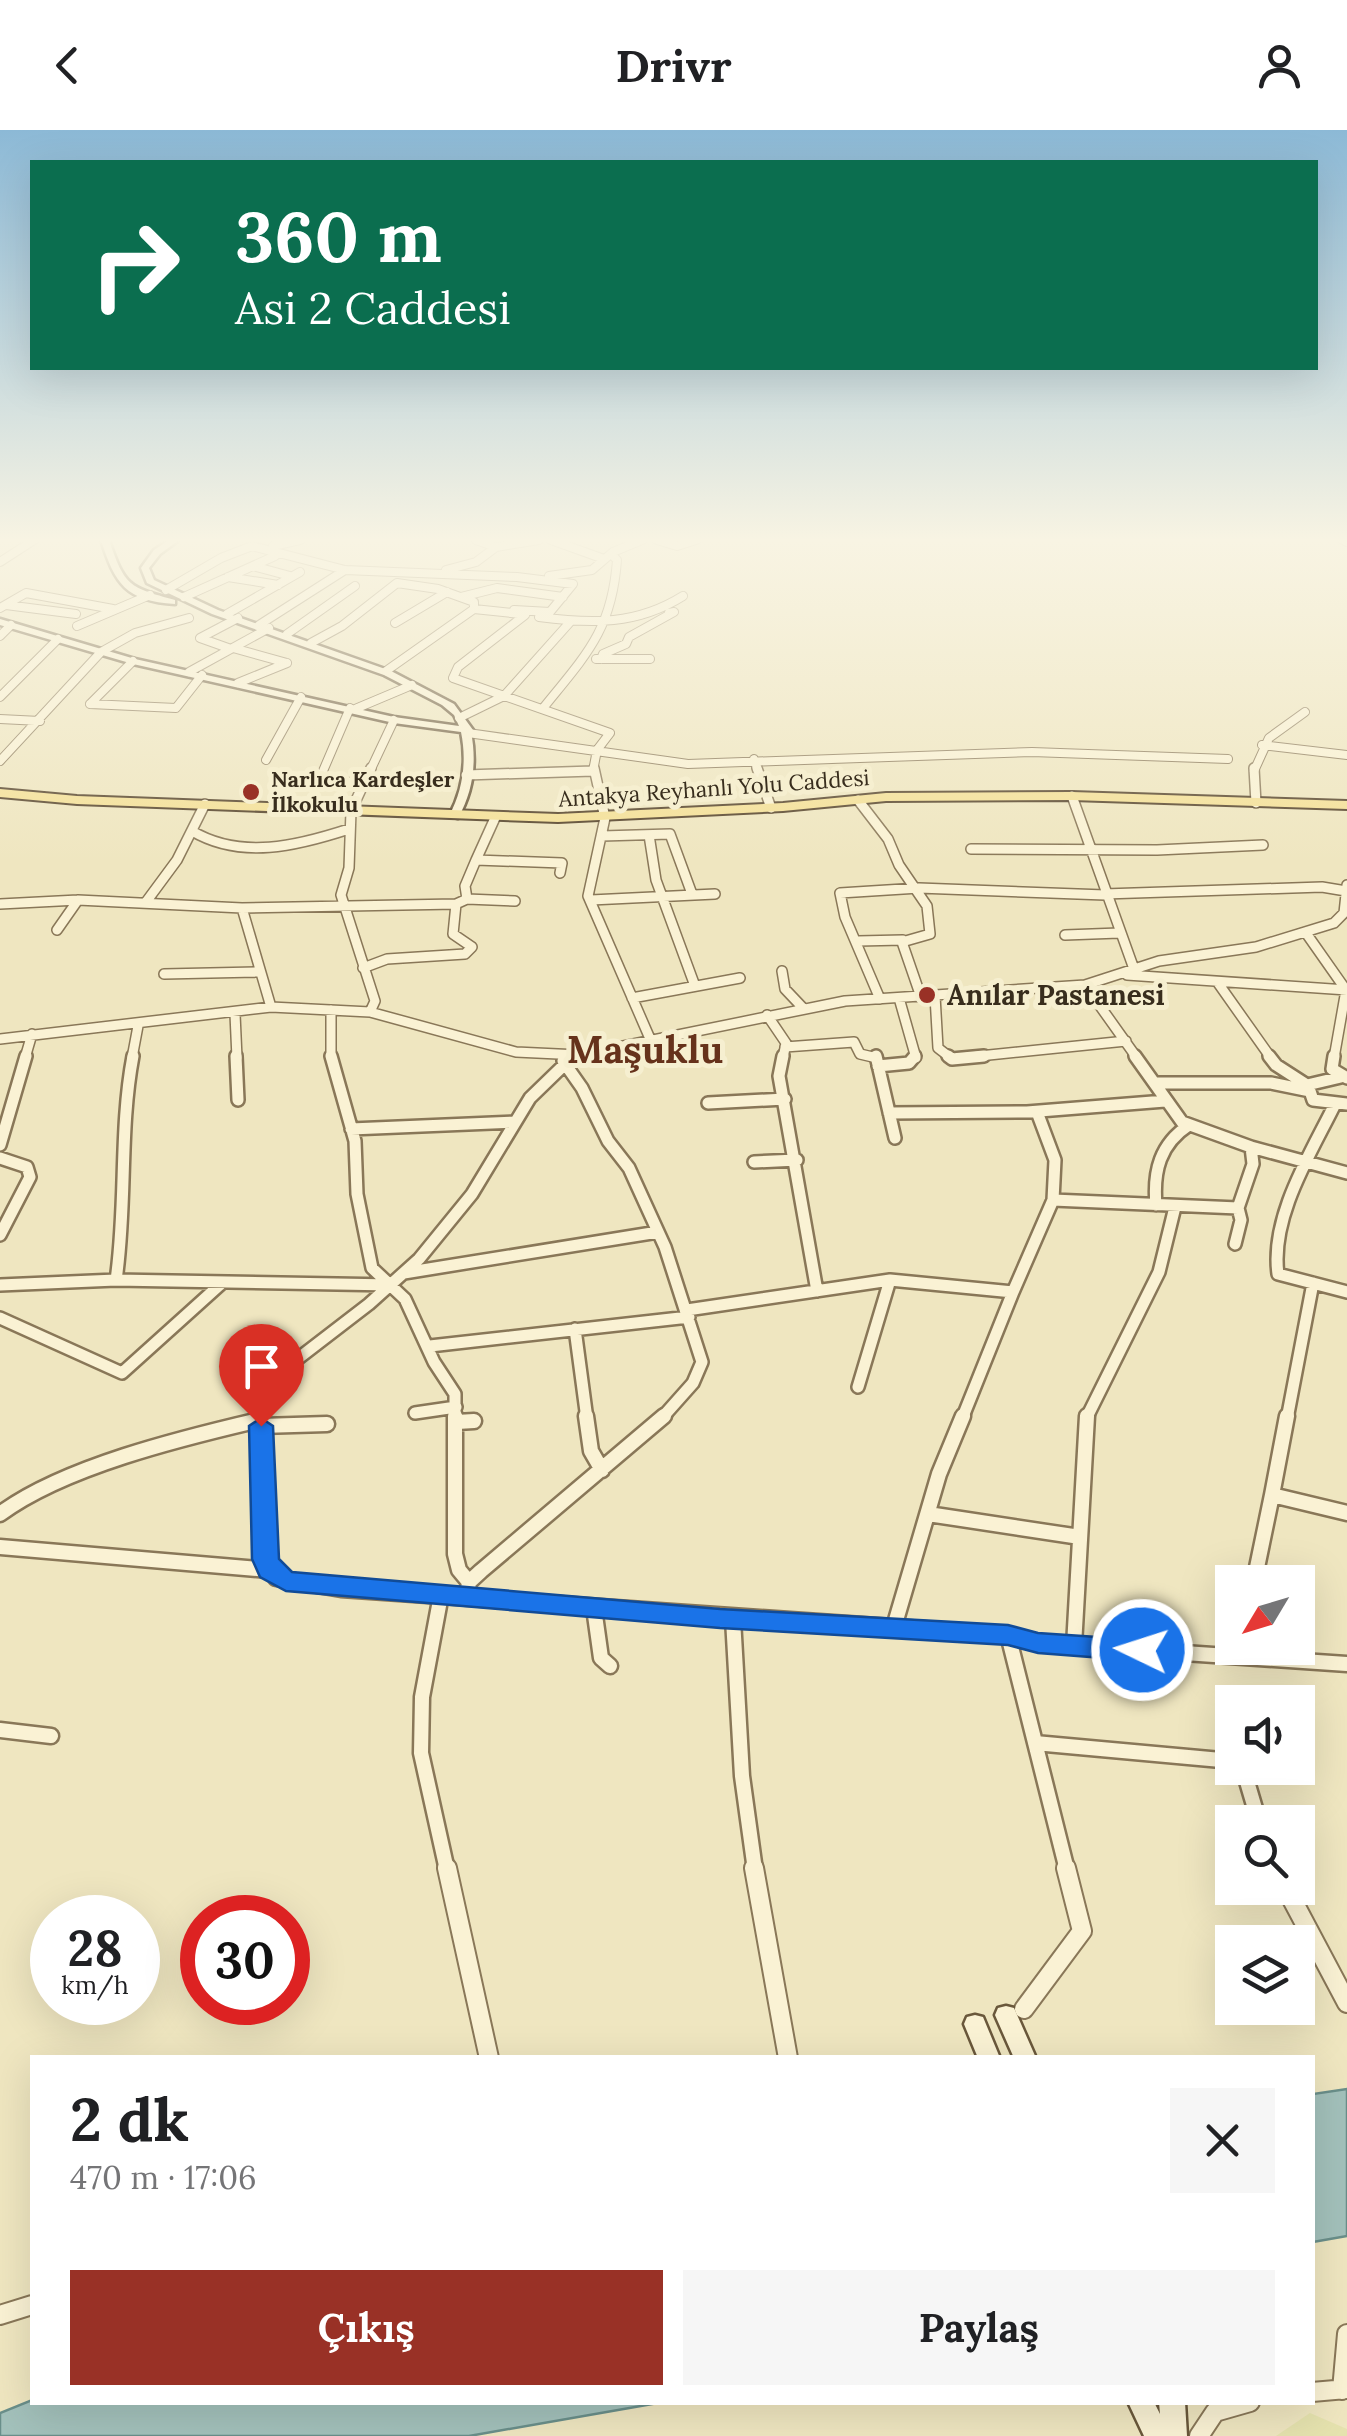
<!DOCTYPE html>
<html lang="tr">
<meta charset="utf-8">
<style>
:root{--surface:#fff;--page:#f6f6f6;--text:#202124;--muted:#757577;--accent:#993126}
body{margin:0;font-family:Lora,serif;background:var(--page);color:var(--text);height:100vh;display:flex;flex-direction:column;font-size:38px;white-space:nowrap}
*{box-sizing:border-box;margin:0}
p{font-size:32px;color:var(--muted)}
.icon{flex:none;width:55px;height:55px;fill:none;stroke:currentColor;stroke-width:2;stroke-linecap:round;stroke-linejoin:round}
.map{position:relative;flex:1;overflow:hidden}
.side{position:absolute;left:30px;top:1925px;width:1285px;height:350px;display:flex;flex-direction:column;background:var(--surface);border-radius:0px;box-shadow:0 10px 40px #0002}
.side>*{flex:none}
.banner{position:absolute;left:30px;top:30px;width:1288px;height:210px;border-radius:0px;box-shadow:0 10px 40px #0002;background:#0b6e4f;color:#fff;overflow:hidden}
.needle{width:65px;rotate:232deg}
.controls{position:absolute;left:1215px;top:1435px;display:grid;gap:20px}
.controls a{display:grid;place-items:center;width:100px;height:100px;border-radius:0px;background:var(--surface);box-shadow:0 10px 40px #0002;font-size:50px}
.speed{position:absolute;left:30px;top:1765px;display:flex;gap:20px;font-size:50px;font-weight:700;text-align:center}
.speed>*{display:grid;place-content:center;width:130px;height:130px;border-radius:50%;background:var(--surface);box-shadow:0 10px 40px #0002;line-height:1}
.speed small{font-size:25px;font-weight:400}
.speed .limit{border:15px solid #d22;background:#fff;color:#111}
.pin{position:absolute;display:grid;place-items:center;width:85px;height:85px;color:#fff;margin:-102px -42px;border-radius:50% 50% 50% 0;rotate:-45deg;box-shadow:0 0 10px #0007}
.pin .icon{rotate:45deg}
.me{position:absolute;width:110px;margin:-55px;rotate:274deg;stroke-linejoin:round;filter:drop-shadow(0 0 8px #0008)}
.turn{display:flex;align-items:center;gap:35px;height:210px;padding:0 40px;font-size:45px}
.turn .icon{width:130px;height:130px;stroke-width:2.5}
.turn b{display:block;font-size:70px;line-height:85px}
.round{display:grid;place-items:center;flex:none;width:105px;height:105px;border-radius:0px;background:var(--page)}
.headline{display:flex;align-items:center;justify-content:space-between;height:170px;padding:0 40px}
h1{font-size:60px;font-weight:800;line-height:75px}
.button{display:flex;gap:20px;margin-top:auto;padding:20px 40px}
.button a{flex:1;height:115px;border-radius:0px;background:var(--accent);color:#fff;font-size:40px;font-weight:800;line-height:115px;text-align:center}
.button a+a{background:var(--page);color:var(--text)}
header{display:flex;justify-content:space-between;align-items:center;height:130px;padding:0 40px;background:var(--surface);font-size:45px;font-weight:800}
.map>svg:first-child{display:block}
</style>
<header><svg class="icon" aria-label="back" viewBox="0 0 24 24"><path d="M15 5l-7 7 7 7"/></svg>Drivr<svg class="icon" aria-label="person" viewBox="0 0 24 24"><circle cx="12" cy="8" r="4"/><path d="M4 21q1-7 8-7t8 7"/></svg></header>
<div class="map">
<svg width="1347" height="2306" viewBox="0 0 1347 2306">
<rect width="100%" height="100%" fill="#efe6c0"/>
<!-- farmland -->
<path fill="#e5e2ae" d="M 1310,2283 L 1347,2299 L 1347,2306 L 1276,2306 Z"/>
<!-- water -->
<path fill="#a3c1bb" stroke="#6a8f8a" stroke-width="2.5" d="M 1347,1959 L 1347,2106 L 1313,2112 L 1313,1964 Z
M 32,2270 L 32,2272 L 658,2273 L 469,2306 L 0,2306 L 0,2283 Z"/>
<g fill="none" stroke-linecap="round" stroke-linejoin="round">
<defs>
<path id="street-far4" d="M 476,410 L 496,417 L 539,410
M 551,410 L 604,429
M 657,410 L 677,416 L 696,410
M 1343,410 L 1347,412
M 273,416 L 300,410
M 0,432 L 34,410
M 253,436 L 290,446
M 446,440 L 476,432 L 496,417
M 549,446 L 592,440 L 613,422 L 642,410
M 228,447 L 278,455
M 166,460 L 221,428 L 252,416 L 345,440 L 517,447 L 573,454 L 550,482 L 514,480
M 184,467 L 275,426
M 461,467 L 497,458 L 563,467
M 6,475 L 76,484
M 0,478 L 26,463 L 113,479
M 227,484 L 300,442
M 525,485 L 458,537 L 453,548 L 610,603 L 597,620 L 593,641
M 539,487 C 592,494 637,495 683,466
M 395,493 L 447,462
M 259,495 L 345,440
M 77,496 L 150,465
M 287,504 L 355,456
M 0,506 L 11,495
M 311,513 L 342,496 L 397,453 L 438,459 L 474,472 L 474,479
M 233,518 L 287,533
M 231,519 L 200,508 L 238,488
M 596,529 L 650,529
M 601,529 L 603,524 L 626,514 L 629,507 L 674,482 L 669,483
M 386,541 L 474,479 L 521,484
M 189,542 L 269,498
M 238,553 L 287,533
M 0,567 L 58,509
M 90,574 L 176,578 L 202,545
M 90,574 L 133,531
M 544,577 C 586,525 612,500 617,430 L 611,424
M 355,579 L 412,555
M 459,588 L 504,566 L 571,491
M 0,589 L 40,591
M 468,603 L 688,634 L 1032,622 L 1228,629
M 1262,615 L 1347,625
M 754,629 L 758,641
M 266,630 L 301,567
M 0,631 L 101,522 L 135,503 L 189,488
M 323,641 L 350,578
M 370,641 L 394,590
M 1254,641 L 1269,608 L 1305,582"/>
<path id="street-far3" d="M 594,638 L 605,688 L 588,766 L 651,911
M 757,638 L 771,678
M 1254,638 L 1256,673
M 466,645 L 593,641
M 317,650 L 364,653
M 1072,666 L 1134,839
M 858,670 L 888,709 L 899,735 L 927,776 L 930,804 L 902,812 L 921,867
M 192,701 C 241,730 297,716 349,699
M 649,705 L 656,750 L 695,856
M 602,706 L 670,704 L 692,764
M 971,719 L 1157,720 L 1263,715
M 476,730 L 495,688
M 1104,764 L 1322,757 L 1346,761
M 467,769 L 465,756 L 476,730 L 562,733 L 560,743
M 591,770 L 715,764
M 146,772 L 177,730 L 205,674
M 0,774 L 78,770 L 242,778 L 271,877
M 242,778 L 456,774
M 57,800 L 78,770
M 1306,803 L 1346,860 L 1334,928
M 1065,805 L 1119,803
M 858,811 L 903,810
M 363,838 L 387,829 L 465,824 L 472,817 L 453,804 L 456,774 L 467,769 L 515,771
M 782,841 L 785,859 L 803,878
M 164,844 L 258,842
M 1127,845 L 1347,860
M 1218,853 L 1271,928
M 1085,855 L 1137,928
M 935,866 L 938,918 L 951,928
M 632,868 L 740,848
M 899,868 L 916,928
M 880,869 L 845,787 L 840,763 L 919,758 L 1105,765
M 331,880 L 331,928
M 370,882 L 375,871 L 341,765 L 349,738 L 351,681 L 371,638
M 235,884 L 237,928
M 767,885 L 786,913 L 783,928
M 0,909 L 271,877 L 370,882 L 516,922 L 579,925 L 845,871 L 1085,855 L 1159,831 L 1256,817 L 1334,793 L 1344,783 L 1347,755
M 785,917 L 854,912 L 860,924 L 877,928
M 25,928 L 32,904
M 132,928 L 138,896
M 960,928 L 1126,911"/>
<path id="street-far2" d="M 236,926 L 238,970
M 331,926 L 355,1011 L 357,1064 L 372,1138 L 405,1169 L 434,1232 L 455,1264 L 455,1289
M 783,926 L 779,946 L 817,1161
M 876,926 L 895,1008
M 948,926 L 952,929 L 984,926
M 1269,926 L 1276,935 L 1307,955
M 1334,926 L 1332,939 L 1347,948
M 563,931 L 582,958 L 608,1011 L 629,1038 L 665,1117 L 702,1232 L 693,1253 L 661,1289
M 878,936 L 909,933 L 915,926
M 1155,953 L 1271,953 L 1310,961 L 1313,970 L 1347,974
M 1309,960 L 1307,955 L 1341,947
M 708,973 L 785,969
M 1335,974 C 1311,1023 1270,1087 1278,1144 L 1347,1162
M 889,983 L 1027,982 L 1165,971
M 351,999 L 514,992
M 0,1015 L 26,926
M 1251,1017 L 1347,1043
M 0,1028 L 27,1037 L 30,1047 L 0,1105
M 754,1032 L 797,1030
M 1053,1070 L 1238,1078 L 1253,1034 L 1251,1017 L 1182,992 L 1135,926
M 1156,1075 C 1153,1041 1160,1014 1189,995
M 1235,1114 L 1241,1090 L 1238,1078
M 404,1143 L 658,1102
M 116,1150 C 127,1075 119,1000 133,926
M 0,1155 L 116,1150 L 392,1155
M 687,1180 L 890,1150 L 1013,1162 L 1053,1070 L 1055,1030 L 1037,982
M 0,1188 L 122,1243 L 223,1152
M 575,1199 L 587,1289
M 430,1216 L 689,1187
M 858,1257 L 890,1150
M 415,1283 L 456,1277
M 259,1289 L 263,1265 L 291,1234 L 369,1174 L 419,1129 L 472,1064 L 530,968 L 563,936
M 962,1289 L 1013,1162
M 1086,1289 L 1159,1142 L 1175,1077
M 1287,1289 L 1313,1153"/>
<path id="street-far1" d="M 260,1286 L 265,1429 L 276,1448 L 341,1459 L 1008,1505 L 1038,1513 L 1347,1534
M 455,1286 L 455,1424 L 459,1440 L 469,1452
M 586,1286 L 591,1321 L 602,1340
M 457,1292 L 474,1291
M 261,1296 L 327,1294
M 1272,1365 L 1287,1286
M 0,1384 C 63,1337 182,1308 259,1290
M 928,1384 L 1080,1407
M 0,1417 L 269,1440
M 1254,1452 L 1272,1365 L 1347,1383
M 441,1465 L 422,1567 L 421,1623 L 447,1740
M 467,1466 L 469,1452 L 481,1441 L 664,1286
M 594,1478 L 601,1528 L 610,1536
M 733,1489 L 742,1646 L 755,1740
M 894,1497 L 939,1344 L 963,1286
M 1008,1505 L 1067,1740
M 1074,1516 L 1087,1286
M 0,1600 L 51,1606
M 1035,1613 L 1232,1631
M 1243,1638 L 1259,1692"/>
<path id="street" d="M 447,1738 L 489,1928
M 754,1738 L 788,1928
M 1286,1758 L 1347,1873
M 1024,1879 L 1082,1801 L 1066,1738
M 0,2185 L 32,2175
M 1342,2260 L 1347,2204
M 1312,2262 L 1347,2259
M 1199,2306 L 1215,2282 L 1250,2272"/>
<path id="secondary" d="M 101,410 L 109,410 C 125,457 129,457 175,470 L 175,474 C 126,471 115,454 101,410 Z
M 169,410 L 179,410 L 160,424 L 149,438 L 154,450 L 218,480 L 391,541 L 454,574 L 473,600 L 471,602 C 477,632 473,662 458,688 L 449,686 C 463,660 467,631 461,602 L 394,593 L 133,534 L 0,495 L 0,489 L 135,529 L 394,587 L 459,596 L 454,585 L 442,575 L 384,545 L 212,484 L 147,453 L 141,438 L 154,420 Z
M 1006,1876 L 1014,1878 L 1036,1928 L 1014,1928 L 995,1885 L 998,1878 Z
M 975,1885 L 983,1887 L 1000,1928 L 978,1928 L 964,1894 L 967,1887 Z
M 1128,2272 L 1154,2272 L 1160,2284 L 1159,2272 L 1185,2272 L 1187,2306 L 1144,2306 Z"/>
<path id="primary" d="M 0,659 L 77,666 L 558,684 L 783,673 L 886,663 L 1072,662 L 1347,671 L 1347,679 L 1072,670 L 886,671 L 783,681 L 558,692 L 77,674 L 0,667 Z"/>
</defs>
<!-- street-far4 casing -->
<use href="#street-far4" stroke="#897758" stroke-width="10"/>
<!-- street-far3 casing -->
<use href="#street-far3" stroke="#897758" stroke-width="12"/>
<!-- street-far2 casing -->
<use href="#street-far2" stroke="#897758" stroke-width="16"/>
<!-- street-far1 casing -->
<use href="#street-far1" stroke="#897758" stroke-width="19"/>
<!-- street casing -->
<use href="#street" stroke="#897758" stroke-width="22"/>
<!-- secondary casing -->
<use href="#secondary" stroke="#6a583b" stroke-width="5"/>
<!-- primary casing -->
<use href="#primary" stroke="#56442c" stroke-width="4"/>
<!-- street-far4 -->
<use href="#street-far4" stroke="#faf2d4" stroke-width="8"/>
<!-- street-far3 -->
<use href="#street-far3" stroke="#faf2d4" stroke-width="9"/>
<!-- street-far2 -->
<use href="#street-far2" stroke="#faf2d4" stroke-width="11"/>
<!-- street-far1 -->
<use href="#street-far1" stroke="#faf2d4" stroke-width="14"/>
<!-- street -->
<use href="#street" stroke="#faf2d4" stroke-width="18"/>
<!-- secondary -->
<use href="#secondary" fill="#faf2d4" fill-rule="evenodd"/>
<!-- primary -->
<use href="#primary" fill="#f4e097" fill-rule="evenodd"/>
</g>
<!-- sky -->
<linearGradient id="sky" x2="0" y2="1"><stop stop-color="#8cb9d6"/><stop offset="0.56" stop-color="#f8f4e3"/><stop offset="1" stop-color="#f8f4e3" stop-opacity="0"/></linearGradient>
<rect width="1347" height="733" fill="url(#sky)"/>
<!-- route -->
<path fill="#1a73e8" stroke="#114b97" stroke-width="2.5" d="M 261,1288 L 273,1296 L 279,1429 L 292,1442 L 720,1479 L 1008,1495 L 1038,1503 L 1142,1510 L 1152,1513 L 1156,1520 L 1152,1528 L 1142,1531 L 1038,1523 L 1008,1515 L 720,1498 L 286,1461 L 260,1447 L 252,1429 L 249,1296 Z"/>
<!-- markers -->
<g fill="#993126" stroke="#f6efd0" stroke-width="4">
<circle cx="251" cy="662" r="10"/>
<circle cx="927" cy="865" r="10"/>
</g>
<g text-anchor="middle" dominant-baseline="central" stroke-width="10" stroke-linejoin="round" paint-order="stroke">
<!-- far-poi labels -->
<g font-size="22" font-weight="bold" fill="#382d1d" stroke="#f6efd0" text-anchor="start">
<text x="271" y="649">Narlıca Kardeşler<tspan x="271" dy="25">İlkokulu</tspan></text>
</g>
<!-- far-street labels -->
<g font-size="22" fill="#382d1d" stroke="#f6efd0">
<text transform="translate(714 658) rotate(-4)">Antakya Reyhanlı Yolu Caddesi</text>
</g>
<!-- poi labels -->
<g font-size="28" font-weight="bold" fill="#382d1d" stroke="#f6efd0" text-anchor="start">
<text x="947" y="865">Anılar Pastanesi</text>
</g>
<!-- district labels -->
<g font-size="38" font-weight="bold" fill="#66321b" stroke="#f6efd0">
<text x="645" y="919">Maşuklu</text>
</g>
</g>
</svg>
<div class="controls">
<a><svg class="needle" viewBox="-14 -14 28 28"><path d="M0-13l5 13h-10z" fill="#e53935"/><path d="M0 13l5-13h-10z" fill="#757577"/></svg></a>
<a><svg class="icon" aria-label="sound" viewBox="0 0 24 24"><path d="M4 9h4l5-4v14l-5-4H4zM17 9q2 3 0 6"/></svg></a>
<a><svg class="icon" aria-label="search" viewBox="0 0 24 24"><circle cx="10" cy="10" r="6"/><path d="M15 15l6 6"/></svg></a>
<a><svg class="icon" aria-label="layers" viewBox="0 0 24 24"><path d="M12 4l9 5-9 5-9-5zM3 14l9 5 9-5"/></svg></a>
</div>
<div class="speed"><div>28<small>km/h</small></div><div class="limit">30</div></div>
<div class="pin" style="left:261px;top:1296px;background:#d93025"><svg class="icon" aria-label="arrive" viewBox="0 0 24 24"><path d="M6 21V4h12l-3 4 3 4H6"/></svg></div>
<svg class="me" style="left:1142px;top:1520px" viewBox="-20 -20 40 40"><circle r="17" fill="#1a73e8" stroke="#fff" stroke-width="3"/><path d="M0-11L8 9 0 5-8 9z" fill="#fff"/></svg>
<div class="banner">
<div class="turn"><svg class="icon" aria-label="right" viewBox="0 0 24 24"><path d="M7 20v-9h11M14 6l5 5-5 5"/></svg><div><b>360 m</b>Asi 2 Caddesi</div></div>
</div>
<section class="side">
<div class="headline"><div><h1>2 dk</h1><p>470 m · 17:06</p></div><a class="round"><svg class="icon" aria-label="close" viewBox="0 0 24 24"><path d="M6 6l12 12M18 6L6 18"/></svg></a></div>
<div class="button"><a>Çıkış</a><a>Paylaş</a></div>
</section>
</div>
